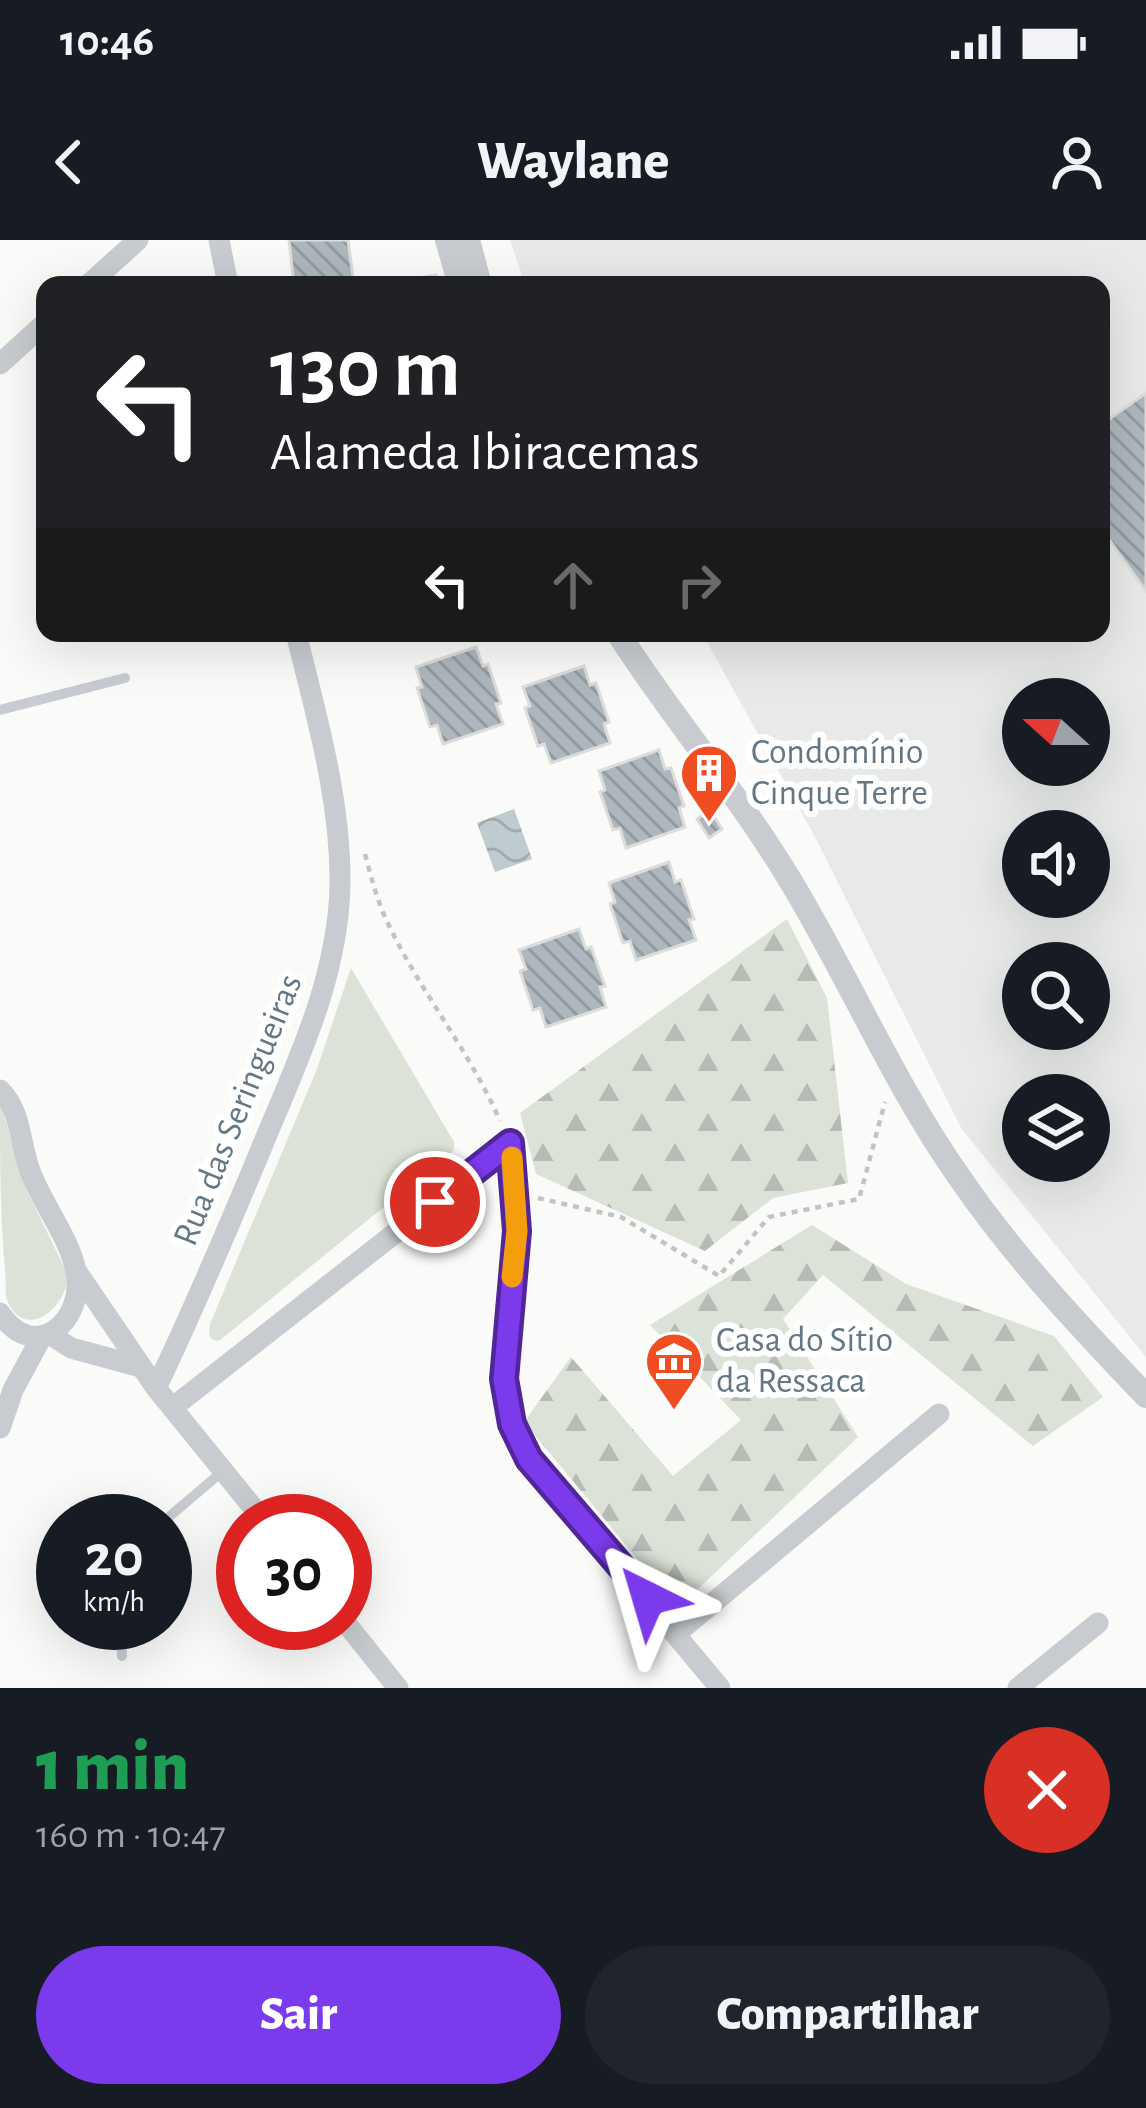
<!DOCTYPE html>
<html lang="pt">
<meta charset="utf-8">
<style>
:root{--surface:#171b24;--page:#20242c;--text:#f1f3f6;--muted:#9ea1a6;--accent:#7c3aed}
body{margin:0;font-family:"Alegreya Sans",sans-serif;background:var(--page);color:var(--text);height:100vh;display:flex;flex-direction:column;font-size:45px;white-space:nowrap}
*{box-sizing:border-box;margin:0}
p{font-size:39px;color:var(--muted)}
.icon{flex:none;width:66px;height:66px;fill:none;stroke:currentColor;stroke-width:2;stroke-linecap:round;stroke-linejoin:round}
.map{position:relative;height:1448px;overflow:hidden}
.side{display:flex;flex-direction:column;background:var(--surface);flex:1}
.side>*{flex:none}
.guide{position:absolute;left:36px;top:36px;width:1074px;height:366px;border-radius:24px;box-shadow:0 12px 48px #0002;background:#202124;color:#fff;overflow:hidden}
.needle{width:78px;rotate:291deg}
.tools{position:absolute;left:1002px;top:438px;display:grid;gap:24px}
.tools a{display:grid;place-items:center;width:108px;height:108px;border-radius:50%;background:var(--surface);box-shadow:0 12px 48px #0002;font-size:60px}
.speed{position:absolute;left:36px;top:1254px;display:flex;gap:24px;font-size:60px;font-weight:700;text-align:center}
.speed>*{display:grid;place-content:center;width:156px;height:156px;border-radius:50%;background:var(--surface);box-shadow:0 12px 48px #0002;line-height:1}
.speed small{font-size:30px;font-weight:400}
.speed .limit{border:18px solid #d22;background:#fff;color:#111}
.pin{position:absolute;display:grid;place-items:center;width:102px;height:102px;color:#fff;margin:-51px;border:6px solid #fff;border-radius:50%;box-shadow:0 3px 12px #0007}
.me{position:absolute;width:132px;margin:-66px;rotate:320deg;stroke-linejoin:round;filter:drop-shadow(0 0 9px #0008)}
.turn{display:flex;align-items:center;gap:42px;height:252px;padding:0 36px;font-size:54px}
.turn .icon{width:156px;height:156px;stroke-width:2.5}
.turn b{display:block;font-size:84px;line-height:102px}
.lanes{display:flex;align-items:center;height:114px;padding:0 36px;background:#0003;justify-content:center;gap:60px;direction:ltr}
.lanes .off{opacity:.35}
.round{display:grid;place-items:center;flex:none;width:126px;height:126px;border-radius:63px;background:var(--page)}
.overview{display:flex;align-items:center;justify-content:space-between;height:204px;padding:0 36px}
h1{font-size:72px;font-weight:800;line-height:90px;color:#1e9e55}
.button{display:flex;gap:24px;margin-top:auto;padding:24px 36px}
.button a{flex:1;height:138px;border-radius:72px;background:var(--accent);color:#fff;font-size:48px;font-weight:800;line-height:138px;text-align:center}
.button a+a{background:var(--page);color:var(--text)}
.status{display:flex;justify-content:space-between;align-items:center;height:84px;padding:0 60px;background:var(--surface);direction:ltr}
.status svg{height:33px;fill:currentColor}
header{display:flex;justify-content:space-between;align-items:center;height:156px;padding:0 36px;background:var(--surface);font-size:54px;font-weight:800}
.map>svg:first-child{display:block}
</style>
<div class="status"><b>10:46</b><svg viewBox="0 0 49 12"><path d="M0 12V9h3v3zM5 12V6h3v6zM10 12V3h3v9zM15 12V0h3v12zM26 1h20v11H26zM47 4h2v5h-2z"/></svg></div>
<header><svg class="icon" aria-label="back" viewBox="0 0 24 24"><path d="M15 5l-7 7 7 7"/></svg>Waylane<svg class="icon" aria-label="person" viewBox="0 0 24 24"><circle cx="12" cy="8" r="4"/><path d="M4 21q1-7 8-7t8 7"/></svg></header>
<div class="map">
<svg width="1146" height="1448" viewBox="0 0 1146 1448">
<defs>
<pattern id="forest-firs" width="22" height="20" patternUnits="userSpaceOnUse" patternTransform="scale(3)"><rect width="22" height="20" fill="#dce2d8"/><path d="M5 1l3.5 6h-7zM16 11l3.5 6h-7z" fill="#b6bcb5"/></pattern>
<pattern id="water-waves" width="16" height="10" patternUnits="userSpaceOnUse" patternTransform="scale(3)"><rect width="16" height="10" fill="#becbcf"/><path d="M0 5q4-4 8 0t8 0" fill="none" stroke="#9eaaae"/></pattern>
<pattern id="building-back-hatch" width="6" height="6" patternUnits="userSpaceOnUse" patternTransform="scale(3)"><rect width="6" height="6" fill="#aeb7bd"/><path d="M-1 5l2 2M0 0l6 6M5-1l2 2" fill="none" stroke="#919a9f"/></pattern>
</defs>
<rect width="100%" height="100%" fill="#fafaf8"/>
<!-- built -->
<path fill="#e8e9e9" fill-rule="evenodd" d="M 510,0 L 1146,0 L 1146,1117 L 961,888 L 814,595 L 702,393 L 1101,393 L 1101,45 L 525,45 ZM 1023,459 L 1089,459 L 1089,525 L 1023,525 ZM 1023,591 L 1089,591 L 1089,657 L 1023,657 ZM 1023,723 L 1089,723 L 1089,789 L 1023,789 ZM 1023,855 L 1089,855 L 1089,921 L 1023,921 Z"/>
<!-- forest -->
<path fill="url(#forest-firs)" d="M 787,679 L 827,758 L 848,943 L 773,958 L 705,1011 L 536,934 L 520,873 Z
M 812,985 L 906,1044 L 1054,1096 L 1103,1157 L 1033,1206 L 823,1035 L 783,1079 L 858,1197 L 678,1368 L 524,1182 L 571,1117 L 673,1236 L 741,1180 L 650,1085 Z"/>
<!-- green -->
<path fill="#dce2d8" d="M 351,728 L 454,902 L 454,910 L 219,1101 L 213,1100 L 209,1095 L 210,1084 L 317,829 Z
M 0,861 L 26,949 L 67,1033 C 71,1062 30,1101 10,1066 C 3,1056 7,1042 5,1030 C 0,974 0,918 0,861 Z"/>
<!-- water -->
<path fill="url(#water-waves)" d="M 514,569 L 532,619 L 495,632 L 477,583 Z"/>
<!-- building -->
<path fill="url(#building-back-hatch)" stroke="#dcdcda" stroke-width="3" d="M 289,0 L 348,0 L 354,45 L 294,45 Z
M 436,35 L 438,45 L 420,45 L 419,38 Z
M 1146,153 L 1146,351 L 1101,288 L 1101,185 Z
M 476,407 L 483,426 L 488,424 L 501,463 L 496,464 L 503,484 L 443,504 L 437,485 L 430,487 L 417,448 L 422,447 L 416,427 Z
M 584,426 L 590,445 L 596,443 L 609,482 L 604,484 L 610,503 L 551,523 L 544,504 L 538,506 L 525,468 L 530,466 L 523,447 Z
M 659,510 L 665,529 L 671,528 L 684,566 L 679,568 L 685,587 L 626,608 L 620,588 L 613,590 L 600,552 L 605,550 L 599,531 Z
M 710,570 L 722,589 L 709,598 L 697,579 Z
M 669,622 L 675,642 L 681,640 L 694,679 L 689,680 L 696,700 L 636,720 L 630,701 L 623,703 L 610,664 L 615,662 L 609,643 Z
M 579,689 L 586,709 L 591,707 L 605,746 L 600,747 L 606,767 L 546,787 L 540,768 L 533,770 L 520,731 L 526,729 L 519,710 Z"/>
<g fill="none" stroke-linecap="round" stroke-linejoin="round">
<!-- path -->
<path stroke="#c1c4c6" stroke-width="4.5" stroke-dasharray="6 6" stroke-linecap="butt" d="M 365,614 C 371,636 376,657 385,677 C 417,748 469,809 500,881
M 538,958 L 621,977 L 719,1036 L 769,977 L 859,959 L 885,862"/>
<!-- service -->
<path stroke="#c8ccd0" stroke-width="10" d="M 0,470 L 125,438
M 164,1281 L 223,1231
M 120,1383 L 122,1416"/>
<!-- minor -->
<path stroke="#c8ccd0" stroke-width="21" d="M 219,0 L 228,45
M 88,45 L 138,0
M 0,124 L 45,83
M 0,850 C 21,870 20,902 29,928 C 41,963 69,996 76,1031 C 86,1081 34,1125 0,1073
M 510,903 L 517,991 L 504,1139 L 511,1184 L 529,1219 L 720,1448
M 77,1032 L 156,1148 L 264,1281
M 51,1095 L 71,1108 L 141,1127
M 156,1148 C 193,1071 226,993 259,914 C 295,826 338,741 340,645 C 341,559 316,475 296,393
M 172,1168 L 510,903
M 0,1188 L 13,1150 L 41,1098
M 345,1382 L 398,1448
M 677,1393 L 939,1174
M 1018,1448 L 1098,1383"/>
<!-- tertiary -->
<path stroke="#c8ccd0" stroke-width="24" d="M 447,0 L 460,45
M 468,0 L 480,45
M 618,393 C 672,478 738,553 790,640 C 850,739 895,847 962,941 C 1016,1019 1081,1088 1146,1156"/>
</g>
<g fill="none" stroke-linecap="round" stroke-linejoin="round">
<defs>
<path id="route" d="M 435,962 L 510,903 L 517,991 L 504,1139 L 512,1184 L 529,1219 L 648,1358"/>
</defs>
<!-- route casing -->
<use href="#route" stroke="#51269a" stroke-width="30"/>
<!-- route -->
<use href="#route" stroke="#7c3aed" stroke-width="21"/>
<!-- slow -->
<path stroke="#f59e0b" stroke-width="21" d="M 512,917 L 517,991 L 512,1037"/>
</g>
<!-- icons -->
<defs>
<symbol id="building-pin" viewBox="-11 -11 22 30"><path d="M0 17L-7.5 6A9.5 9.5 0 1 1 7.5 6Z" fill="#f04d22" stroke="#fff"/><path d="M-4-6H4V6H1V3H-1V6H-4ZM-2.5-4.3h1.7v1.8h-1.7ZM.8-4.3h1.7v1.8H.8ZM-2.5-1h1.7V.8h-1.7ZM.8-1h1.7V.8H.8Z" fill="#fff"/></symbol>
<symbol id="museum-pin" viewBox="-11 -11 22 30"><path d="M0 17L-7.5 6A9.5 9.5 0 1 1 7.5 6Z" fill="#f04d22" stroke="#fff"/><path d="M0-6L6-3V-2H-6V-3ZM-5-1h2V3h-2ZM-1-1h2V3h-2ZM3-1h2V3H3ZM-6 4H6V6H-6Z" fill="#fff"/></symbol>
</defs>
<g fill-rule="evenodd">
<use href="#building-pin" x="676" y="500" width="66" height="90"/>
<use href="#museum-pin" x="641" y="1088" width="66" height="90"/>
</g>
<g text-anchor="middle" dominant-baseline="central" stroke-width="12" stroke-linejoin="round" paint-order="stroke">
<!-- poi labels -->
<g font-size="36" fill="#637785" stroke="#fff" text-anchor="start">
<text x="751" y="512">Condomínio<tspan x="751" dy="41">Cinque Terre</tspan></text>
<text x="716" y="1100">Casa do Sítio<tspan x="716" dy="41">da Ressaca</tspan></text>
</g>
<!-- street labels -->
<g font-size="36" fill="#637785" stroke="#fff">
<text transform="translate(238 870) rotate(-68)">Rua das Seringueiras</text>
</g>
</g>
</svg>
<div class="tools">
<a><svg class="needle" viewBox="-14 -14 28 28"><path d="M0-13l5 13h-10z" fill="#e53935"/><path d="M0 13l5-13h-10z" fill="#9ea1a6"/></svg></a>
<a><svg class="icon" aria-label="sound" viewBox="0 0 24 24"><path d="M4 9h4l5-4v14l-5-4H4zM17 9q2 3 0 6"/></svg></a>
<a><svg class="icon" aria-label="search" viewBox="0 0 24 24"><circle cx="10" cy="10" r="6"/><path d="M15 15l6 6"/></svg></a>
<a><svg class="icon" aria-label="layers" viewBox="0 0 24 24"><path d="M12 4l9 5-9 5-9-5zM3 14l9 5 9-5"/></svg></a>
</div>
<div class="speed"><div>20<small>km/h</small></div><div class="limit">30</div></div>
<div class="pin" style="left:435px;top:962px;background:#d93025"><svg class="icon" aria-label="arrive" viewBox="0 0 24 24"><path d="M6 21V4h12l-3 4 3 4H6"/></svg></div>
<svg class="me" style="left:648px;top:1358px" viewBox="-20 -20 40 40"><path d="M0-17L14 15 0 8-14 15z" fill="#7c3aed" stroke="#fff" stroke-width="4"/></svg>
<div class="guide">
<div class="turn"><svg class="icon" aria-label="left" viewBox="0 0 24 24"><path d="M17 20v-9H6M10 6l-5 5 5 5"/></svg><div><b>130 m</b>Alameda Ibiracemas</div></div>
<div class="lanes"><svg class="icon" aria-label="left" viewBox="0 0 24 24"><path d="M17 20v-9H6M10 6l-5 5 5 5"/></svg><svg class="icon off" aria-label="ahead" viewBox="0 0 24 24"><path d="M12 20V5M6 11l6-6 6 6"/></svg><svg class="icon off" aria-label="right" viewBox="0 0 24 24"><path d="M7 20v-9h11M14 6l5 5-5 5"/></svg></div>
</div>
</div>
<section class="side">
<div class="overview"><div><h1>1 min</h1><p>160 m · 10:47</p></div><a class="round" style="background:#d93025;color:#fff"><svg class="icon" aria-label="close" viewBox="0 0 24 24"><path d="M6 6l12 12M18 6L6 18"/></svg></a></div>
<div class="button"><a>Sair</a><a>Compartilhar</a></div>
</section>
